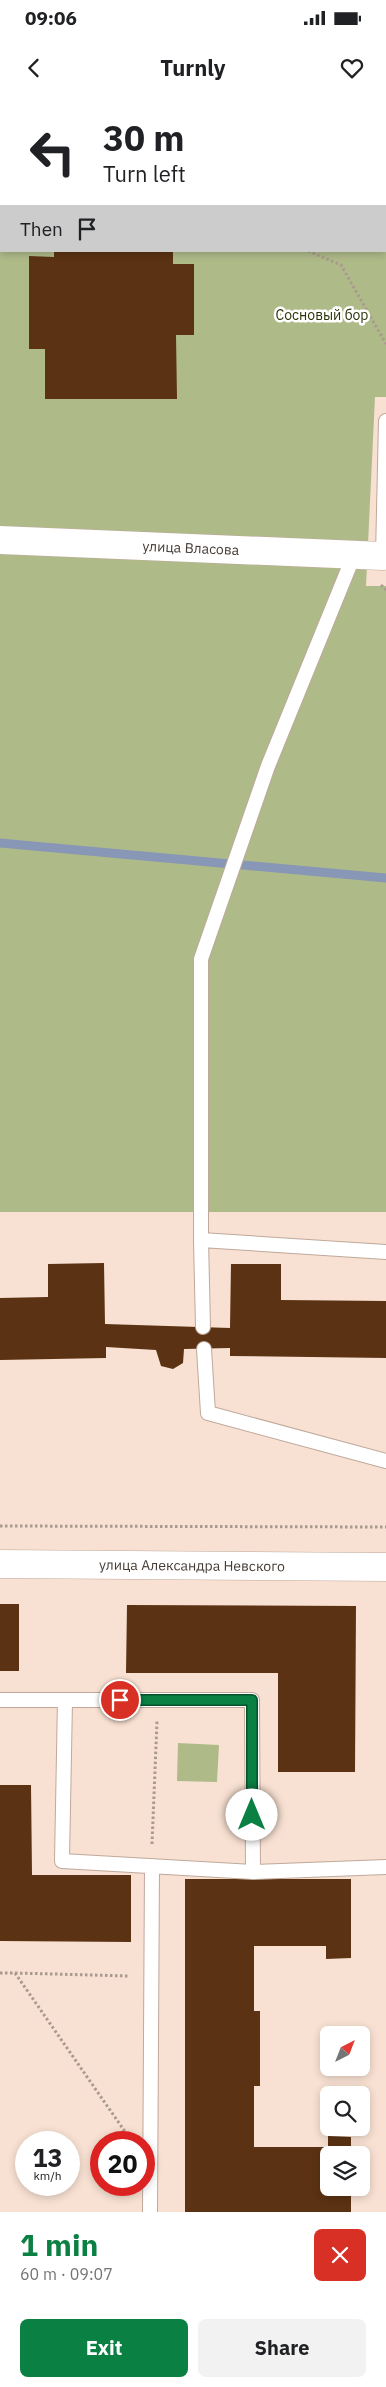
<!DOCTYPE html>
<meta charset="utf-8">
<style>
:root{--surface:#fff;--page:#f2f2f2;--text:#202124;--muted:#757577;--accent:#0b8043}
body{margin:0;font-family:"IBM Plex Sans",sans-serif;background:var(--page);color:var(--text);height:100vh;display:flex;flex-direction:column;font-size:19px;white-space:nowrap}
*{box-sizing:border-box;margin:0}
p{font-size:16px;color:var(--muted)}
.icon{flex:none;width:28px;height:28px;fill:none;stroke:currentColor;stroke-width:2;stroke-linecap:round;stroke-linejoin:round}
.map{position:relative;height:2112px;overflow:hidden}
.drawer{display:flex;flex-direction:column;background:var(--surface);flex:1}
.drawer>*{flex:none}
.top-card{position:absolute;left:0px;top:0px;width:386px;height:152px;box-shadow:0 2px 8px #0003;background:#fff;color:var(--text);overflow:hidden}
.needle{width:32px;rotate:42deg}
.buttons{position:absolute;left:320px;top:1926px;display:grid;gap:10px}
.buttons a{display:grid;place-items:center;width:50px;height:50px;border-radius:8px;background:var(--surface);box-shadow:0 2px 8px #0003;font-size:25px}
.speed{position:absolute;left:15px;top:2031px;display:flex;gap:10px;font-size:25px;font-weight:700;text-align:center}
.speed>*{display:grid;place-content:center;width:65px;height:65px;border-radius:50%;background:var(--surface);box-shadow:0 2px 8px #0003;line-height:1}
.speed small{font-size:12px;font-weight:400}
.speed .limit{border:8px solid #d22;background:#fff;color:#111}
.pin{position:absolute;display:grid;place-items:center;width:42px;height:42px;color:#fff;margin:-21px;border:2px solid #fff;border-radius:50%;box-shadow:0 1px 5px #0007}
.me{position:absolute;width:55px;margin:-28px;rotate:0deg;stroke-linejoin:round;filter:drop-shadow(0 0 4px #0008)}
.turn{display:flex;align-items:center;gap:18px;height:105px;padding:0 20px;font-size:22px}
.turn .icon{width:65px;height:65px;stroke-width:2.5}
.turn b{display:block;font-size:35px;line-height:42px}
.then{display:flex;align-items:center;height:48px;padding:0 20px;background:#0003;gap:10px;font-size:19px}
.round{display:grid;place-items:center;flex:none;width:52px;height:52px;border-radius:8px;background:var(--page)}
.summary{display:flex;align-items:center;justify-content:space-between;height:85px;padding:0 20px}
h1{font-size:30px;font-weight:700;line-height:38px;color:var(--accent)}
.button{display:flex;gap:10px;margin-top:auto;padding:10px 20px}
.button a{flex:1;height:58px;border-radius:8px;background:var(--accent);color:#fff;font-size:20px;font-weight:700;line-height:58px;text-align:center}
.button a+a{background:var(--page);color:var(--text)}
.status{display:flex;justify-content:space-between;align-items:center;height:35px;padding:0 25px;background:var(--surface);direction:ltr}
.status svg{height:14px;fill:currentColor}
header{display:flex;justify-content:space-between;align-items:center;height:65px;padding:0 20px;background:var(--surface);font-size:22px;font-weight:700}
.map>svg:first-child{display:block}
</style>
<div class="status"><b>09:06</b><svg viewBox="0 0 49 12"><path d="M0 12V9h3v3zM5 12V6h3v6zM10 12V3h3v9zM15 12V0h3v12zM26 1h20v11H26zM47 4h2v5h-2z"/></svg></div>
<header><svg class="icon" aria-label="back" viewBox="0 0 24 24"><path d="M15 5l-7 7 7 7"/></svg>Turnly<svg class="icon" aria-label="heart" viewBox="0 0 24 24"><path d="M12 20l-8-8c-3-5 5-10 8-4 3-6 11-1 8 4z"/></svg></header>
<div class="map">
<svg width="386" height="2112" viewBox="0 0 386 2112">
<rect width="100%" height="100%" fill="#f8e1d2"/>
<!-- green -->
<path fill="#afba89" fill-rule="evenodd" d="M 0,0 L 386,0 L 386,297 L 375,297 L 366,486 L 386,486 L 386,1112 L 0,1112 ZM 1,1 L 385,1 L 385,151 L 1,151 Z
M 178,1643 L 219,1645 L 217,1682 L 177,1681 Z"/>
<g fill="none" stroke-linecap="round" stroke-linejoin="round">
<!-- stream -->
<path stroke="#8897b6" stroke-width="9" d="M 0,743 L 386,778"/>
</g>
<!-- building -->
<path fill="#5b3213" d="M 54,151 L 173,151 L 173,164 L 194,164 L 194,235 L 176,235 L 177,299 L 45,299 L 45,249 L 29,249 L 29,156 L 54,157 Z
M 104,1163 L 105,1224 L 230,1228 L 231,1164 L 281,1164 L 281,1200 L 386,1201 L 386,1258 L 230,1256 L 230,1248 L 184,1249 L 183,1263 L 173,1269 L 161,1266 L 156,1250 L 106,1247 L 106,1258 L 0,1260 L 0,1198 L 48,1197 L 48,1164 Z
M 0,1504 L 19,1504 L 19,1571 L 0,1571 Z
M 127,1505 L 356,1506 L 355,1672 L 278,1672 L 278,1573 L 126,1573 Z
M 0,1685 L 31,1685 L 32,1775 L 131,1775 L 131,1842 L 0,1841 Z
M 185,1779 L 351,1779 L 351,1858 L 326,1859 L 326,1846 L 254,1846 L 254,1911 L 260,1911 L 260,1986 L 254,1986 L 254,2047 L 328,2047 L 328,2036 L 351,2037 L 351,2055 L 329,2055 L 329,2088 L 351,2088 L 351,2112 L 185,2112 Z"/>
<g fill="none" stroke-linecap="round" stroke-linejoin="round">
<defs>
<path id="lane" d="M 386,321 L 383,456 L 386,456
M 354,455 L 268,666 L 201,859 L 201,1140 L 386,1152
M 201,1140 L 203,1227
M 204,1249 L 208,1313 L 386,1361
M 0,1600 L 252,1600 L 253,1772 L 386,1767
M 65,1600 L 62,1761 L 253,1772
M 150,2112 L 152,1766"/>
<g id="street">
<path id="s1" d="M 0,440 L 383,456"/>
<path id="s2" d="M 0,1464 L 386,1467"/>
</g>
</defs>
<!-- lane casing -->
<use href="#lane" stroke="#bfa99b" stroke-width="16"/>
<!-- street casing -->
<use href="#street" stroke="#bfa99b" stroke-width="29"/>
<!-- path -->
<path stroke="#aa998e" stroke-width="3" stroke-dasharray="2.5 2.5" stroke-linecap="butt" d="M 125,1 L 126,0
M 308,151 L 341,165 L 386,244
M 381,485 L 386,490
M 0,1426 L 386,1427
M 152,1744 L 157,1621
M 0,1873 L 15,1873 L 128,2036
M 15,1873 L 129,1876"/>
<!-- lane -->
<use href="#lane" stroke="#fff" stroke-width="14"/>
<!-- street -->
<use href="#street" stroke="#fff" stroke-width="28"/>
</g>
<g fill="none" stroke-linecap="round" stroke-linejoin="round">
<defs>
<path id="route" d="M 120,1600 L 252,1600 L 252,1715"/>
</defs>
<!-- route casing -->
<use href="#route" stroke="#07532c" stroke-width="12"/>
<!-- route -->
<use href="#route" stroke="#0b8043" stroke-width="9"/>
</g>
<g text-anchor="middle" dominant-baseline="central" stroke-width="5" stroke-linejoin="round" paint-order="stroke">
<!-- park labels -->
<g font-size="14" fill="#2e340a" stroke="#fff">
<text x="322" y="215">Сосновый бор</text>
</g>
<!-- street labels -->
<g font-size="14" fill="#443b35" stroke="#fff">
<text stroke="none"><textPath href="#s1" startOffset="191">улица Власова</textPath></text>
<text stroke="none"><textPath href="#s2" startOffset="192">улица Александра Невского</textPath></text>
</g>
</g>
</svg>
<div class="buttons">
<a><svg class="needle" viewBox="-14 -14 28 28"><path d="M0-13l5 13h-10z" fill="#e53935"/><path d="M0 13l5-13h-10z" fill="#757577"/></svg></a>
<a><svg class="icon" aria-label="search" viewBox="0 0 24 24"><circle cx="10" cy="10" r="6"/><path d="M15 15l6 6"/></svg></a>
<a><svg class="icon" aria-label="layers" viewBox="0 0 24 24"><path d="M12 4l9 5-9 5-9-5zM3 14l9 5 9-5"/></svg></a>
</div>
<div class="speed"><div>13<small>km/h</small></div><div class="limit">20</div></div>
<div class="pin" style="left:120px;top:1600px;background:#d93025"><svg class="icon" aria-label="arrive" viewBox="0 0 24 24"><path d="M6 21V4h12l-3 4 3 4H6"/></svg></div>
<svg class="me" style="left:252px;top:1715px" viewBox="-20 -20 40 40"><circle r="19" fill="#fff"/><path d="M0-13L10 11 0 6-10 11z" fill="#0b8043"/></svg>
<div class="top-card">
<div class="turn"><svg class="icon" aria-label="left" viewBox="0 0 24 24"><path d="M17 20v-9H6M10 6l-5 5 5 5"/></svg><div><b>30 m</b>Turn left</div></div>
<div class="then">Then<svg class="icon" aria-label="arrive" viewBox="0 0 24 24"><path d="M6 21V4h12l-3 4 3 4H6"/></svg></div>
</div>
</div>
<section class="drawer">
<div class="summary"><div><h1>1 min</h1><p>60 m · 09:07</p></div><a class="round" style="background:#d93025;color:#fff"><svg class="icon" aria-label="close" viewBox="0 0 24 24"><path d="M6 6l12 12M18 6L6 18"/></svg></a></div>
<div class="button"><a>Exit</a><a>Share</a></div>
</section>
